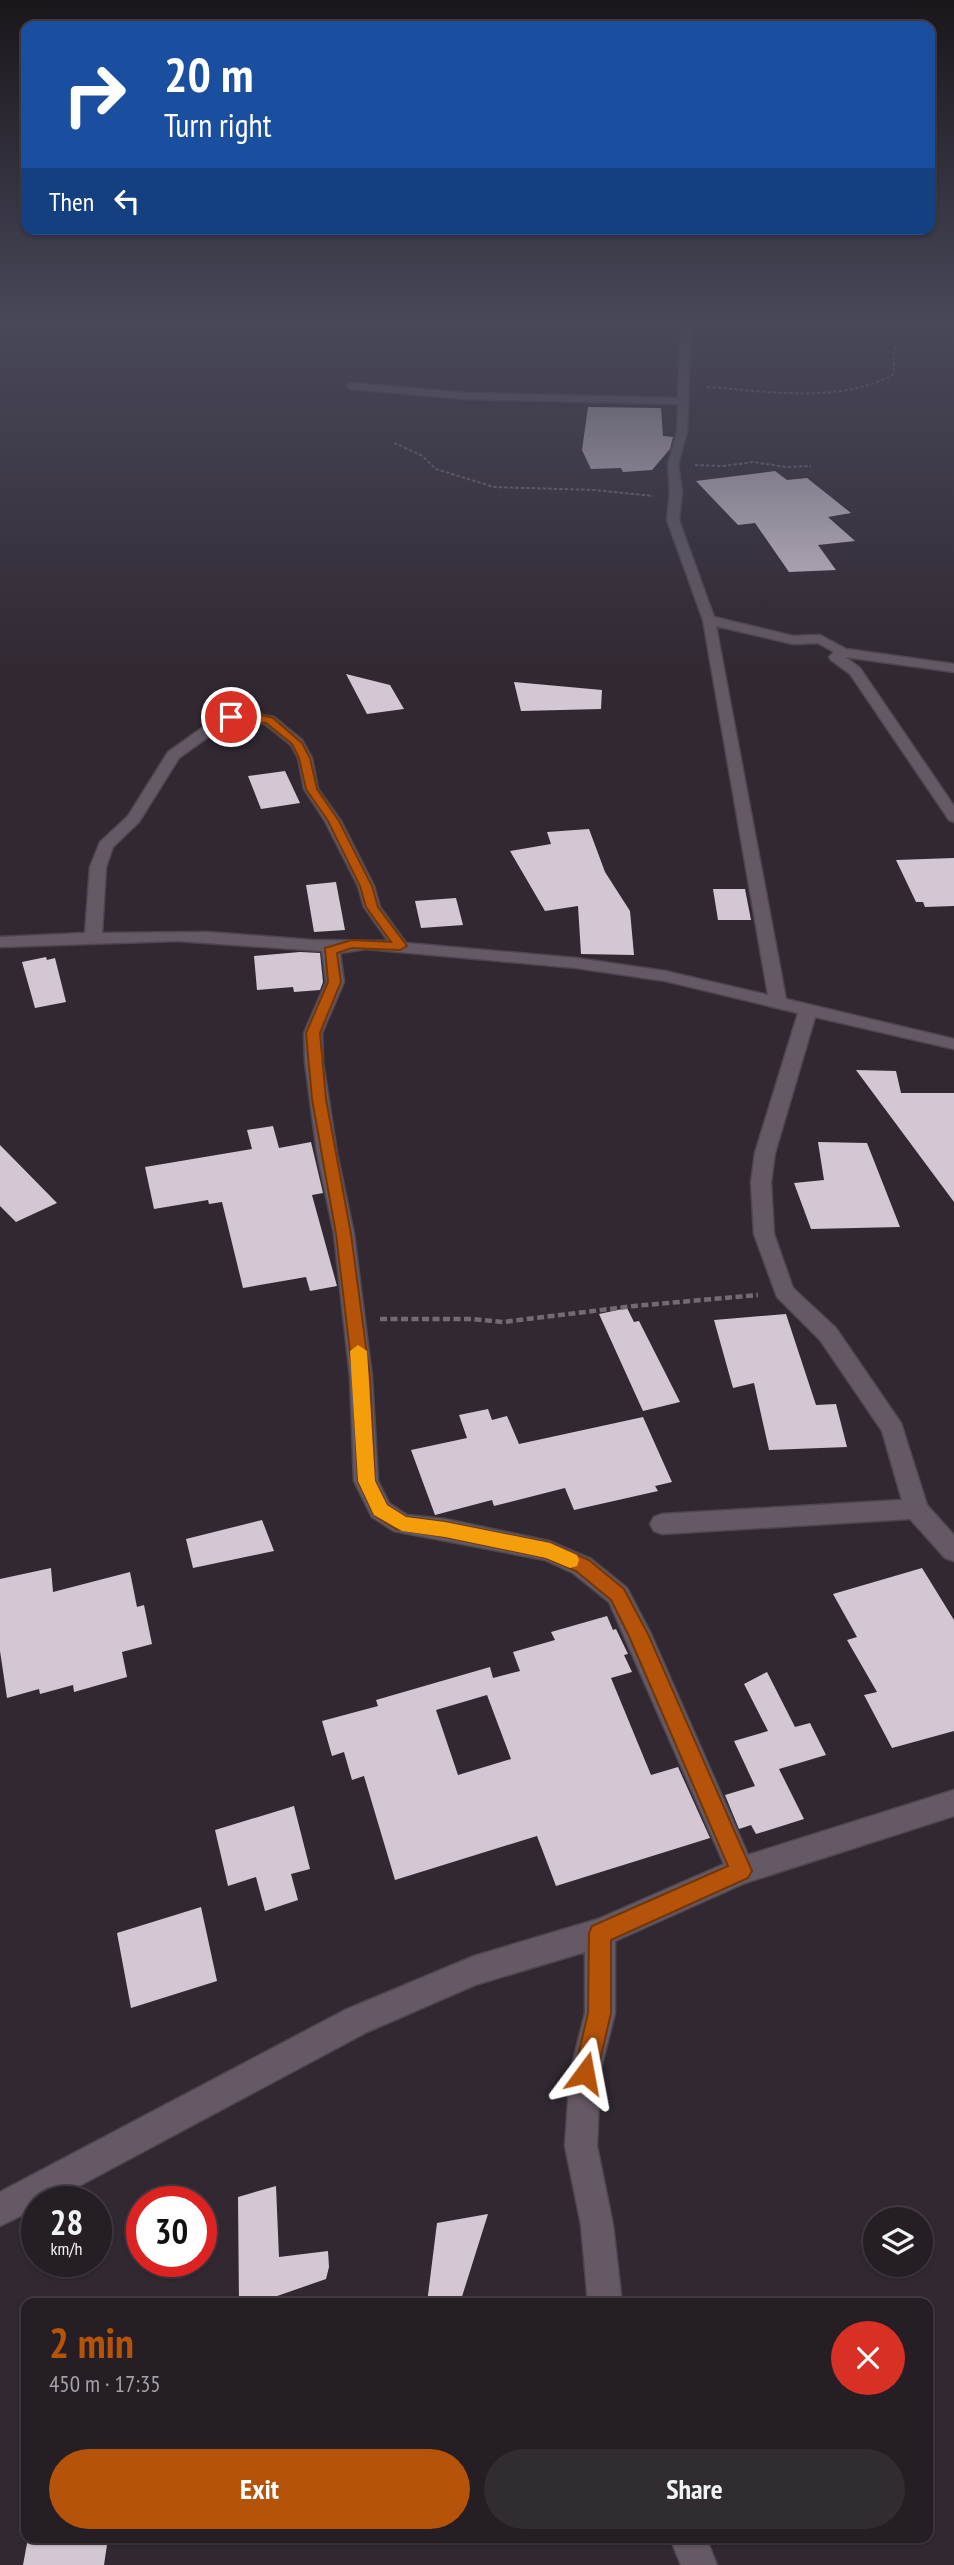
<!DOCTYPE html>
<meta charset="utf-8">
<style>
:root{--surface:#251e25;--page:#312b32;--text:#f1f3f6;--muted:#a3a2a7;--line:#423c42;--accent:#b45309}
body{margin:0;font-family:"PT Sans Narrow",sans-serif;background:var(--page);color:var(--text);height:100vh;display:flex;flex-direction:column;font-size:26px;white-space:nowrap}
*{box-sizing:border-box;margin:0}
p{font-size:23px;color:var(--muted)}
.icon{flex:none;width:38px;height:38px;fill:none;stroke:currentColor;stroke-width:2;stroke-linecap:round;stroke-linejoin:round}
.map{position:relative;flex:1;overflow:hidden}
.details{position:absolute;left:21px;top:2298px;width:912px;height:245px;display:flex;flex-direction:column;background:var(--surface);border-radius:14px;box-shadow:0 2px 5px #0004,0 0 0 2px var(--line)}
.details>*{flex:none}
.top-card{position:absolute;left:21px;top:21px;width:914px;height:214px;border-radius:14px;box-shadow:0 2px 5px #0004,0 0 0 2px var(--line);background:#1a4fa0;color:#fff;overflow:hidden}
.buttons{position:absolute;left:863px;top:2207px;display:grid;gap:14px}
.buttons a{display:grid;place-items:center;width:70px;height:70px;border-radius:50%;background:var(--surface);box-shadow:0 2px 5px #0004,0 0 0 2px var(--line);font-size:35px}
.speed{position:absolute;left:21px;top:2186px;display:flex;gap:14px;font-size:35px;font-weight:700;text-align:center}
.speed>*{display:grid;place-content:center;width:91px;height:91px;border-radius:50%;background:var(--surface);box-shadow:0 2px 5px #0004,0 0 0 2px var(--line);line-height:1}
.speed small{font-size:18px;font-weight:400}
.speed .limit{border:10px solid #d22;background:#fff;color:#111}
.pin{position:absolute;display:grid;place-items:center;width:60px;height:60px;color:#fff;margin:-30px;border:4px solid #fff;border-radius:50%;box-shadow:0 2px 7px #0007}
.me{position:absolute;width:77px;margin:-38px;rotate:13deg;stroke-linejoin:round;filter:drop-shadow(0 0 5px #0008)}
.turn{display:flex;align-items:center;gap:24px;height:147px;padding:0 28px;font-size:32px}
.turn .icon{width:91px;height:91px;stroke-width:2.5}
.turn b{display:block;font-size:49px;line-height:60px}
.then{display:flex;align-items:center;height:66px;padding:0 28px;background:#0003;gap:14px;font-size:26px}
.round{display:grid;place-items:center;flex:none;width:74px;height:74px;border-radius:37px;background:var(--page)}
.overview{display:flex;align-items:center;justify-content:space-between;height:119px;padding:0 28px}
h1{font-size:42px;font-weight:800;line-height:52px;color:var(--accent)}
.button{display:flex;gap:14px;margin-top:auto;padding:14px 28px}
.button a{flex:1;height:80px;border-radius:42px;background:var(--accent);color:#fff;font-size:28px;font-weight:800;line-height:80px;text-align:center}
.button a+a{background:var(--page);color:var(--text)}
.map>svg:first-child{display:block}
</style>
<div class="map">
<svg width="954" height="2565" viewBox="0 0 954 2565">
<rect width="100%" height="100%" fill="#312831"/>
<!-- building -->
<path fill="#d3c7d3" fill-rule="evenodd" d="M 588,407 L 661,408 L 663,436 L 673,437 L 670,449 L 652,470 L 623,472 L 621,468 L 591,469 L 582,450 Z
M 775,471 L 787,480 L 807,478 L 851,513 L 828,517 L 855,541 L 818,545 L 836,570 L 789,572 L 755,523 L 738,525 L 696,481 Z
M 346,674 L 390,685 L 404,709 L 367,714 Z
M 514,682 L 602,690 L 601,709 L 521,711 Z
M 285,771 L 300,803 L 261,809 L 248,776 Z
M 589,829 L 605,872 L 630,911 L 634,955 L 581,954 L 578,906 L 545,911 L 510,851 L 551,844 L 547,832 Z
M 954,858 L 954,906 L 925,907 L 923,902 L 916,902 L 896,860 Z
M 336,882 L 345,930 L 314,932 L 306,885 Z
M 713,889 L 745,889 L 751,920 L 718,920 Z
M 456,898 L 463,925 L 421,928 L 415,901 Z
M 300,952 L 320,953 L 323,982 L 320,990 L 294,992 L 293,987 L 257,990 L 254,956 Z
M 46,957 L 47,960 L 55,958 L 66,1002 L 35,1008 L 22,962 Z
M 856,1070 L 896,1071 L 901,1093 L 954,1093 L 954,1202 Z
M 273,1126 L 279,1148 L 311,1142 L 323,1193 L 312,1195 L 337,1286 L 310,1291 L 306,1277 L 243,1288 L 222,1202 L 209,1204 L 208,1200 L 154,1209 L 145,1167 L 252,1149 L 247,1130 Z
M 818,1142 L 867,1143 L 900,1227 L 811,1229 L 794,1183 L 824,1180 Z
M 0,1145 L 57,1203 L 16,1222 L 0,1206 Z
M 627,1308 L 634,1322 L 639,1321 L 680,1402 L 643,1411 L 599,1314 Z
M 786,1314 L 816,1405 L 836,1404 L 847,1447 L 769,1450 L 754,1383 L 733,1388 L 714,1320 Z
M 488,1409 L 492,1420 L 507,1416 L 519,1444 L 643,1417 L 672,1482 L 655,1486 L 658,1491 L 574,1510 L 565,1488 L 494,1506 L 492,1500 L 435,1515 L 411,1450 L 467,1438 L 459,1415 Z
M 262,1520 L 274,1551 L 193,1568 L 186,1539 Z
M 51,1568 L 53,1592 L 130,1572 L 137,1607 L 144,1605 L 152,1644 L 122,1652 L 127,1677 L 74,1692 L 73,1685 L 40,1694 L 39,1689 L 7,1698 L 0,1651 L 0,1579 Z
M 922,1568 L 954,1620 L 954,1731 L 892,1748 L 864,1695 L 877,1692 L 847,1640 L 857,1637 L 833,1594 Z
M 607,1616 L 613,1630 L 616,1629 L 628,1654 L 624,1655 L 632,1672 L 611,1678 L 651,1775 L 678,1767 L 710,1838 L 556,1886 L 537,1836 L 395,1880 L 364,1776 L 352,1780 L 344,1752 L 332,1756 L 322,1721 L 378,1706 L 376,1700 L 490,1667 L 493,1678 L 520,1671 L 513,1652 L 555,1640 L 551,1632 ZM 487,1695 L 511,1759 L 458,1775 L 436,1710 Z
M 767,1672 L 795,1727 L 810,1723 L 826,1755 L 779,1769 L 804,1819 L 756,1834 L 751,1825 L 739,1829 L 725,1795 L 755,1786 L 734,1741 L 768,1731 L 744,1684 Z
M 294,1806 L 310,1869 L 291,1874 L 298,1900 L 265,1911 L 256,1877 L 228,1886 L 215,1830 Z
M 201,1907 L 217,1981 L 131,2008 L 117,1933 Z
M 276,2186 L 279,2257 L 328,2251 L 329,2267 L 326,2279 L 257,2303 L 239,2303 L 238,2197 Z
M 488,2214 L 460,2303 L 427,2303 L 437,2223 Z
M 28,2538 L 108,2538 L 104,2565 L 23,2565 Z"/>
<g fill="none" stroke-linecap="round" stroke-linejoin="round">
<defs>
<path id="minor" d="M 681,323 L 691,323 L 687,432 L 678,464 L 682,492 L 679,520 L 714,617 L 793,636 L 820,635 L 846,649 L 954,664 L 954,672 L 845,657 L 860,668 L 954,806 L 954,822 L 949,820 L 850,674 L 831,660 L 829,657 L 834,652 L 818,643 L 793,644 L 716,626 L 786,999 L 954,1039 L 954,1049 L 815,1017 L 775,1153 L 771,1182 L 774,1234 L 793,1288 L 836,1328 L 901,1423 L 927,1505 L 954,1535 L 954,1561 L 945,1558 L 910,1519 L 662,1534 L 654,1531 L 650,1524 L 654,1517 L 662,1514 L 902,1500 L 882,1431 L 820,1340 L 777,1297 L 754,1234 L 751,1182 L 755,1153 L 798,1013 L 665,981 L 576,968 L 366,949 L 340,953 L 344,982 L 322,1033 L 323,1062 L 337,1153 L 354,1234 L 372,1377 L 378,1481 L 389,1503 L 407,1515 L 445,1519 L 549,1541 L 591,1559 L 627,1588 L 651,1634 L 748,1855 L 954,1790 L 954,1816 L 745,1883 L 615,1941 L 615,2013 L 600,2073 L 597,2146 L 613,2225 L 622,2303 L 588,2303 L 581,2225 L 565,2146 L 570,2073 L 585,2013 L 585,1952 L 475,1985 L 367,2032 L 49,2202 L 37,2202 L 37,2208 L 0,2226 L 0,2192 L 345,2010 L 474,1956 L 598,1919 L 724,1864 L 609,1602 L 573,1573 L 545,1560 L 394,1531 L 372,1517 L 354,1481 L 350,1377 L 334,1234 L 317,1153 L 305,1062 L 304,1033 L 326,982 L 322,951 L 177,941 L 0,947 L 0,937 L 85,933 L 90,867 L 100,842 L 128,816 L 168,752 L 216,718 L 243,712 L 274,717 L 302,740 L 312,758 L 318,789 L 341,821 L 374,886 L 380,907 L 406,943 L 576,958 L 665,971 L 768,995 L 703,620 L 667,520 L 670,492 L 668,464 L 677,432 L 678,404 L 465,399 L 351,389 L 346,386 L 351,383 L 465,393 L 678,398 ZM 243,720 L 265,724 L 291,745 L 298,758 L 304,789 L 325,821 L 358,886 L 364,907 L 388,941 L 312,940 L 207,932 L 102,933 L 106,867 L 113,847 L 139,822 L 179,758 L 226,724 Z
M 670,2538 L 706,2538 L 717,2565 L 681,2565 Z"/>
</defs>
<!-- minor casing -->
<use href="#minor" stroke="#4d464d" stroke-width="3"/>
<!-- path-far1 -->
<path stroke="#736b73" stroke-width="2" stroke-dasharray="3.5 2" stroke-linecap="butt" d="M 707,387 C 767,391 838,404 893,375 C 896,364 891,356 896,346
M 394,443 L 421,455 L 436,469 L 494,487 L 595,490 L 653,496
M 695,465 L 723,466 L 753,462 L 786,467 L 811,466"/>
<!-- path -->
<path stroke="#736b73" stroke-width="4.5" stroke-dasharray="7 3.5" stroke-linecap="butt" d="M 380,1319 L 472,1319 L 503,1322 L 634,1306 L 758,1295"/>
<!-- minor -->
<use href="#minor" fill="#645964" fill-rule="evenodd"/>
</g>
<!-- sky -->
<linearGradient id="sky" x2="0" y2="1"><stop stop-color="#1b161b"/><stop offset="0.47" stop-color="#48485a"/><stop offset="1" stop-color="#48485a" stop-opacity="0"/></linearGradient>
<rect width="954" height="682" fill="url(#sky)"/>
<!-- route -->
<path fill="#b45309" stroke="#753606" stroke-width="2" d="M 253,713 L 273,718 L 302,743 L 310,758 L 317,789 L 339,821 L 372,886 L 378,907 L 407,946 L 400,950 L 352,948 L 337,953 L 341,982 L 320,1033 L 326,1099 L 351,1234 L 370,1377 L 375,1481 L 387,1505 L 406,1517 L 445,1522 L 550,1543 L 589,1560 L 624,1589 L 648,1634 L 752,1871 L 748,1878 L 611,1940 L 611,2013 L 597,2073 L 594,2082 L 585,2085 L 577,2082 L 574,2073 L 588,2013 L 589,1933 L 592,1926 L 728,1866 L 629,1636 L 611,1600 L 576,1571 L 546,1558 L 445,1537 L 396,1529 L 374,1515 L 358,1481 L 353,1377 L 336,1234 L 312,1099 L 306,1033 L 328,982 L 325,948 L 352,940 L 391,942 L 366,907 L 360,886 L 328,821 L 306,789 L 299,758 L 292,744 L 266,723 L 231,721 L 226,717 L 231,714 Z"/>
<!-- slow -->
<path fill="#f59e0b" d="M 358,1345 L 367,1351 L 375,1481 L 387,1505 L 406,1517 L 445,1522 L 550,1543 L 577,1555 L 579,1560 L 577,1566 L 570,1568 L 546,1558 L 445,1537 L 402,1531 L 374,1515 L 358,1481 L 350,1351 Z"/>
</svg>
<div class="buttons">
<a><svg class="icon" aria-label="layers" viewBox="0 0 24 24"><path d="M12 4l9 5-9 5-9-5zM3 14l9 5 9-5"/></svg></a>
</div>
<div class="speed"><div>28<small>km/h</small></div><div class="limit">30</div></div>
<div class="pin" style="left:231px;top:717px;background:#d93025"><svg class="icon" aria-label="arrive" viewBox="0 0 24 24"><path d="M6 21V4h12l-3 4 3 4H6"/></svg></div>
<svg class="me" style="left:585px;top:2073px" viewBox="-20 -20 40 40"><path d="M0-17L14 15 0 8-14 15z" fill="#b45309" stroke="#fff" stroke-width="4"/></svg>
<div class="top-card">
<div class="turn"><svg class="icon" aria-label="right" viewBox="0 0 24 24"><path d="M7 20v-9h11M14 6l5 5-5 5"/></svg><div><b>20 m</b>Turn right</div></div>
<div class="then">Then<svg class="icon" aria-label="left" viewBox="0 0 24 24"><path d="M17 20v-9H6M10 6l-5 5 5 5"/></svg></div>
</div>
<section class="details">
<div class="overview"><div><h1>2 min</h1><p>450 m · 17:35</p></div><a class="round" style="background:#d93025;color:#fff"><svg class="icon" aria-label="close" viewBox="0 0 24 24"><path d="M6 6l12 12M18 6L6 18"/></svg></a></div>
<div class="button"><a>Exit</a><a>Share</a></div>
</section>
</div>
